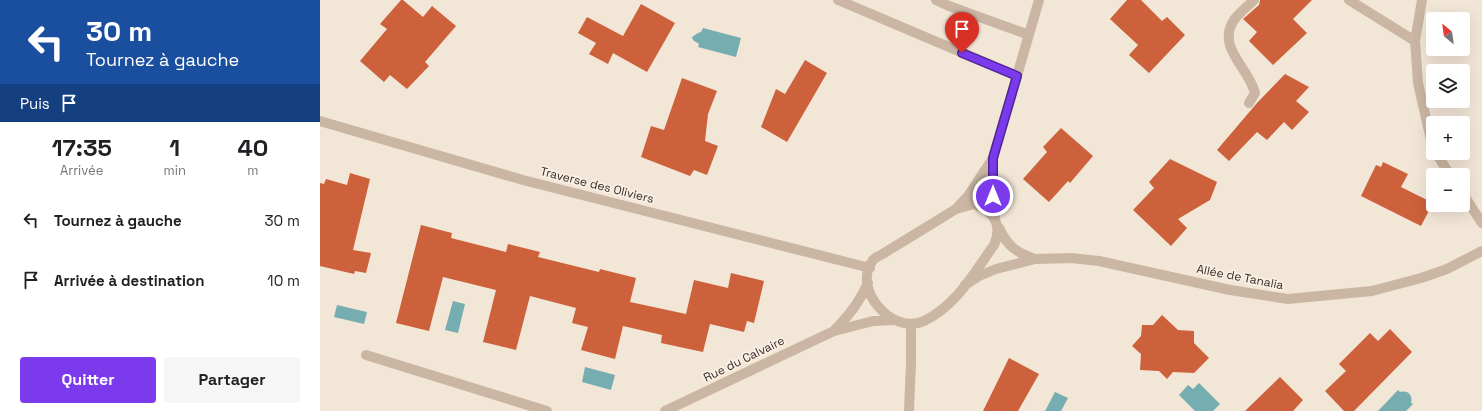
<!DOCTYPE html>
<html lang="fr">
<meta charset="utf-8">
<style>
:root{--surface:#fff;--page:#f6f6f6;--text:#202124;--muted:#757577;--accent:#7c3aed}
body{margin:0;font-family:"Space Grotesk",sans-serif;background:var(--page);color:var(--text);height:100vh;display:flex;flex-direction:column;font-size:15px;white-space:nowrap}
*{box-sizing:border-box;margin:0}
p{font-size:13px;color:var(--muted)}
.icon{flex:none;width:22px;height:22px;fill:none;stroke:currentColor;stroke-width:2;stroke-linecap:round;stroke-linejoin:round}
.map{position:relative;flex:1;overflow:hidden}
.panel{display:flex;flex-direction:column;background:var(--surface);width:320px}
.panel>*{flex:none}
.hud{background:#1a4fa0;color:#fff;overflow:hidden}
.needle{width:26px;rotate:331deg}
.tools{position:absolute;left:1106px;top:12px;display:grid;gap:8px}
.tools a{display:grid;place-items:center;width:44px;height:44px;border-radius:4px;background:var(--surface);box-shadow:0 4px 16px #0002;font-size:20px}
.pin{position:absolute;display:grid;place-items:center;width:34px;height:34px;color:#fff;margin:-41px -17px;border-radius:50% 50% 50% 0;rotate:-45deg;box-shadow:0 0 4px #0007}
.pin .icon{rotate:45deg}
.me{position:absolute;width:44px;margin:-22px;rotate:0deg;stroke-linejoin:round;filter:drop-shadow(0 0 3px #0008)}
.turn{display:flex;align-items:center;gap:14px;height:84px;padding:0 20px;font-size:18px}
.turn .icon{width:52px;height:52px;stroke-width:2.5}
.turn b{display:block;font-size:28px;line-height:34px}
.then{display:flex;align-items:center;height:38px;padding:0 20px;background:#0003;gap:8px;font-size:15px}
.eta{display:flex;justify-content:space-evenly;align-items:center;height:68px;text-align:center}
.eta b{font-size:24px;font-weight:800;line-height:28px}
.action{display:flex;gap:8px;margin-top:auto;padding:8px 20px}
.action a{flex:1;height:46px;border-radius:4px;background:var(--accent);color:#fff;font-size:16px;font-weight:800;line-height:46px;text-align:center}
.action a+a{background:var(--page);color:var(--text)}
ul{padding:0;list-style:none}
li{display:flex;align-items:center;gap:12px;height:60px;padding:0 20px}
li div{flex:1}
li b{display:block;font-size:15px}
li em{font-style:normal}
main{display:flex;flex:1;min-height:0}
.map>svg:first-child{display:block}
</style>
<main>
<section class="panel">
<div class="hud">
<div class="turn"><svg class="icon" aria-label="left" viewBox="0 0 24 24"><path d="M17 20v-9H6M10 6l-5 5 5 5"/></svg><div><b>30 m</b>Tournez à gauche</div></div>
<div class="then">Puis<svg class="icon" aria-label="arrive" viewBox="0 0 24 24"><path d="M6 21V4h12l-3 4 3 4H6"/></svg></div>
</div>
<div class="eta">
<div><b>17:35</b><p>Arrivée</p></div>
<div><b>1</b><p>min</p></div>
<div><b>40</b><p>m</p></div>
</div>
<ul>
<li><svg class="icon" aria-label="left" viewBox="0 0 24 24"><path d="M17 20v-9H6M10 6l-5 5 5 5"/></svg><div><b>Tournez à gauche</b></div><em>30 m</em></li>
<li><svg class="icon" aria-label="arrive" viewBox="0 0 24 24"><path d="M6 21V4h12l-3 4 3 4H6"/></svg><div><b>Arrivée à destination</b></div><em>10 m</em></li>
</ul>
<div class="action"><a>Quitter</a><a>Partager</a></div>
</section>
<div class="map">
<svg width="1162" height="411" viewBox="0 0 1162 411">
<rect width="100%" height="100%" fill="#f2e6d7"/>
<!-- water -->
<path fill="#75adb0" d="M 383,28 L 421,38 L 416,57 L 378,47 L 379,44 L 373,40 L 372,37 L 378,33 L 381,32 Z
M 133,301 L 145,304 L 138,333 L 125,330 Z
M 17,305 L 47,312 L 44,324 L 14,317 Z
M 265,367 L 295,375 L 291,390 L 262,382 Z
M 879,383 L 900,404 L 893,411 L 875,411 L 859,395 L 868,385 L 873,389 Z
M 1078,390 L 1080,392 C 1088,390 1093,395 1091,403 L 1093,404 L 1086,411 L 1058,411 Z
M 735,392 L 748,398 L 741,411 L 725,411 Z"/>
<!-- building -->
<path fill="#cc613b" d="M 81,0 L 83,0 L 103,17 L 112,6 L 136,26 L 105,62 L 109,66 L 87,89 L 70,75 L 64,82 L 40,61 L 67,29 L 60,24 Z
M 807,0 L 821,0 L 842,21 L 847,17 L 865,35 L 829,73 L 809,55 L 818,45 L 790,19 Z
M 940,0 L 992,0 L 973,19 L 987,33 L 953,65 L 929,41 L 937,32 L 923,19 L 939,5 Z
M 321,4 L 355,23 L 327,72 L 293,53 L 288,64 L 269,54 L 276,43 L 258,33 L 267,17 L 303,36 Z
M 485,60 L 507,73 L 467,142 L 441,127 L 456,89 L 465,94 Z
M 965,74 L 989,87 L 976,101 L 989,112 L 972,130 L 964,122 L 947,140 L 937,132 L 909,161 L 897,150 L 937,103 Z
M 362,78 L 397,91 L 388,114 L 385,141 L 398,146 L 387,175 L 374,170 L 370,176 L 321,157 L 331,126 L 344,130 Z
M 741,128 L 773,156 L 750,183 L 748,181 L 729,202 L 703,179 L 727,152 L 723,147 Z
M 850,159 L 897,182 L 890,200 L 858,219 L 867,228 L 851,246 L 813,210 L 834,188 L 829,182 Z
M 1063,162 L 1088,174 L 1081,187 L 1113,203 L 1101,226 L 1041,196 L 1056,165 L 1061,167 Z
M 30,173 L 50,179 L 33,250 L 51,253 L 46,273 L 35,271 L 34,274 L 0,266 L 0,183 L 4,184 L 6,179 L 27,185 Z
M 101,225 L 132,233 L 131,238 L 186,252 L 188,244 L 220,252 L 218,257 L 279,272 L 280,269 L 316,278 L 310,302 L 366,314 L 374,280 L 408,288 L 411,273 L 444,281 L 434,323 L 427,321 L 424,332 L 390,324 L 383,352 L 341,343 L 342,335 L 303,326 L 295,359 L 261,350 L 268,327 L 252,323 L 256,308 L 210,296 L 196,350 L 163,342 L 176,290 L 123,277 L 109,331 L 76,323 Z
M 842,315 L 858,330 L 874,331 L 874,343 L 889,358 L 874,373 L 853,372 L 847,379 L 839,371 L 820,370 L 821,354 L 812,346 L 821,336 L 822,325 L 833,325 Z
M 1070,329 L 1092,352 L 1034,411 L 1024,411 L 1005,391 L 1026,371 L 1019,364 L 1050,333 L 1058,341 Z
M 689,358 L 719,374 L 698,411 L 663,411 Z
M 960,377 L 983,400 L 973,411 L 925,411 Z"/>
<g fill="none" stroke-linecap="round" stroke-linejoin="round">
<!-- minor -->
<path stroke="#cab6a3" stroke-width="10" d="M 518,0 L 697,76
M 616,0 L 629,6 L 709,35
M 1029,0 L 1095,41
M 1102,0 L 1095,41 L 1098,83 L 1113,149
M 929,103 L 935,93 C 929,68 896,47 914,20 C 919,13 928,6 934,0
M 0,121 L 203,180 L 550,268
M 1116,153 L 1130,175
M 673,158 L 673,196 L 675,219
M 1143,194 L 1162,223
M 654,204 C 674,211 683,225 674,245 C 654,273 636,306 604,321 C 572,336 531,288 553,260 C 555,258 558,256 561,255 L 636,209 Z
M 636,209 L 648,196 L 673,158 L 719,0
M 679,228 C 688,247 696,252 715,259
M 645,285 L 659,276 L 676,269 L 715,259 L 751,258 L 779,261 L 910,290 L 968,299 L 1052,291 L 1101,278 L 1127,269 L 1162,251
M 514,331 C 530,314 538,304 548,283
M 46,355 L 227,411
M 345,411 L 514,331 L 553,321 L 574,320
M 589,411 L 591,363 L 591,324"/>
</g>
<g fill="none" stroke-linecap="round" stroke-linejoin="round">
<defs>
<path id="route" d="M 642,53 L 697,76 L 673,158 L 673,196"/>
</defs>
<!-- route casing -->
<use href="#route" stroke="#51269a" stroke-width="10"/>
<!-- route -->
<use href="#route" stroke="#7c3aed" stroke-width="7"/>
</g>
<g text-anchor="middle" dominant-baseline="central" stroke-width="3.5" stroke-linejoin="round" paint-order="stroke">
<!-- street labels -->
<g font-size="12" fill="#352a25" stroke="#faf0e3">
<text transform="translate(277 185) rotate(14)">Traverse des Oliviers</text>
<text transform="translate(920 277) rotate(11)">Allée de Tanalia</text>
<text transform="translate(424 359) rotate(-26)">Rue du Calvaire</text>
</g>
</g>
</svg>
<div class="tools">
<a><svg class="needle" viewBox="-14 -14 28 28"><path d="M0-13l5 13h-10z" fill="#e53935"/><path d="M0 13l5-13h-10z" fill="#757577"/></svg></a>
<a><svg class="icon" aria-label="layers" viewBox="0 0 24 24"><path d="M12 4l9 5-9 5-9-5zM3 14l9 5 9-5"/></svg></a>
<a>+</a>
<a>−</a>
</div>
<div class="pin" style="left:642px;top:53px;background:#d93025"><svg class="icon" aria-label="arrive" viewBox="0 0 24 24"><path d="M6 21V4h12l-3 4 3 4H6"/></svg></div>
<svg class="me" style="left:673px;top:196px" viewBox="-20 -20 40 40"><circle r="17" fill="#7c3aed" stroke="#fff" stroke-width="3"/><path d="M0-11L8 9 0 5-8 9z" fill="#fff"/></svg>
</div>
</main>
